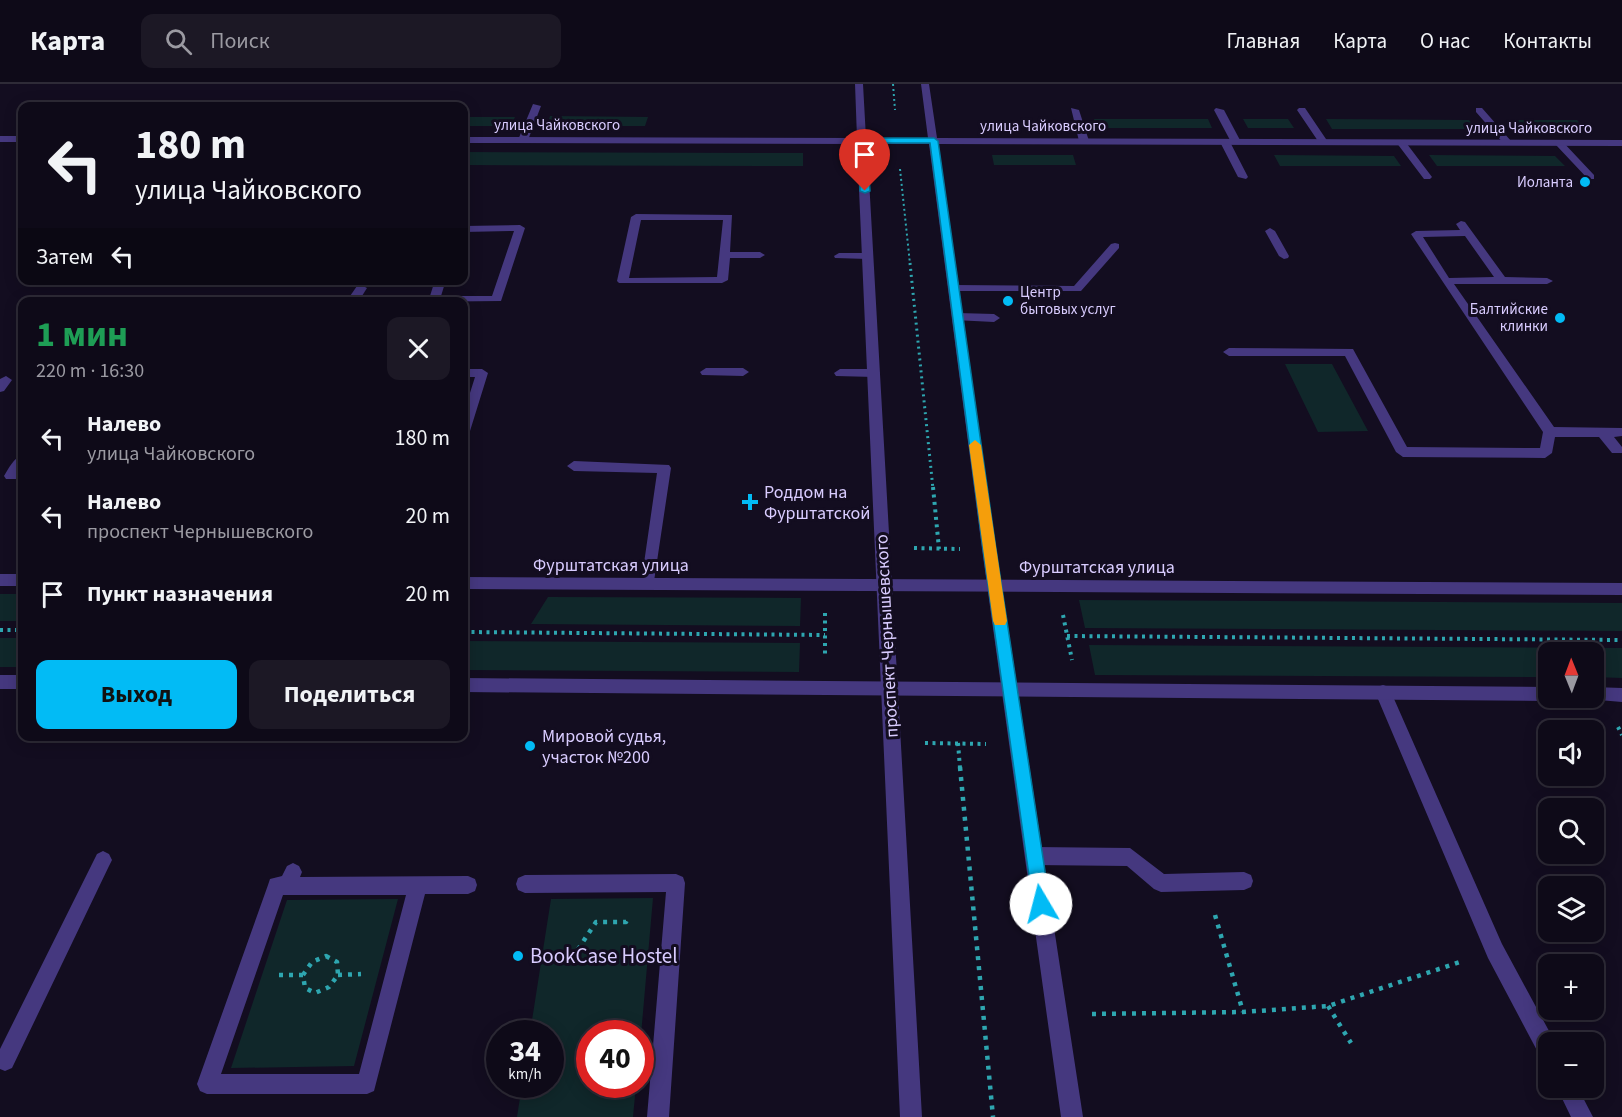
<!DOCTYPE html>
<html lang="ru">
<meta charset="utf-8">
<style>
:root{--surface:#0e0a18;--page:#1c1825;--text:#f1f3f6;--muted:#9b9aa2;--line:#2e2b37;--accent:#02bbf5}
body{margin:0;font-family:"Source Sans 3",sans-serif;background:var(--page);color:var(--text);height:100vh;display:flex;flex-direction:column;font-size:22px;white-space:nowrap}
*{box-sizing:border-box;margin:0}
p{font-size:20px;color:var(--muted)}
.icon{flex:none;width:33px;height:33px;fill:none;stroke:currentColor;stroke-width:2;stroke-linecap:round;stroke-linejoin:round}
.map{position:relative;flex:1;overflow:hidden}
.panel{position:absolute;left:18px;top:213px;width:450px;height:444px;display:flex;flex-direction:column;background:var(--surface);border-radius:12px;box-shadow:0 3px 15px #0003,0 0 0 2px var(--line)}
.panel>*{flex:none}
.banner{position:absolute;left:18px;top:18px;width:450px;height:183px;border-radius:12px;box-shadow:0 3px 15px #0003,0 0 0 2px var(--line);background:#0e0a18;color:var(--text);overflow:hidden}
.needle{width:39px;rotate:359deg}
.tools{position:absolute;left:1538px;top:558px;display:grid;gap:12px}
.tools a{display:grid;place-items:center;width:66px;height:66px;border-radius:12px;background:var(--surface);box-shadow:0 3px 15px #0003,0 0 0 2px var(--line);font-size:30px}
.speed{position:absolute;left:486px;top:936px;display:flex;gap:12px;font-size:30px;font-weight:700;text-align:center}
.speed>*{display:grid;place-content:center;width:78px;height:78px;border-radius:50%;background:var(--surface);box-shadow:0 3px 15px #0003,0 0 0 2px var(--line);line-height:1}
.speed small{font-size:15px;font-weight:400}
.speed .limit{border:9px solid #d22;background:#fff;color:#111}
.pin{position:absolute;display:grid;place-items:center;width:51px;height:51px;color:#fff;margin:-62px -26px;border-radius:50% 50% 50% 0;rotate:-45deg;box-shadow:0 0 6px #0007}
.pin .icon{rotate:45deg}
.me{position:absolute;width:66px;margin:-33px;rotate:352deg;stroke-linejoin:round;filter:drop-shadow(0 0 4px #0008)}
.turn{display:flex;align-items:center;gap:21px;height:126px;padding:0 18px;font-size:27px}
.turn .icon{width:78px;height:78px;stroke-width:2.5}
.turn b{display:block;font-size:42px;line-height:51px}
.then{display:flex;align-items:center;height:57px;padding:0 18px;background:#0003;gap:12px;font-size:22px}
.round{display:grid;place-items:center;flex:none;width:63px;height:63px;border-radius:12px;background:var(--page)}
.headline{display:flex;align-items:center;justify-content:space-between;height:102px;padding:0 18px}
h1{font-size:36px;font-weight:700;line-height:45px;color:#1e9e55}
.primary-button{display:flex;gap:12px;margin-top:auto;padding:12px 18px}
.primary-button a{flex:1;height:69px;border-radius:12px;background:var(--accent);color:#111;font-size:24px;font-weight:700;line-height:69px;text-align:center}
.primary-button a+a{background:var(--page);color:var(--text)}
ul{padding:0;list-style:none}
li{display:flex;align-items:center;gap:18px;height:78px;padding:0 18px}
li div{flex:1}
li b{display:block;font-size:22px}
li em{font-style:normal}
header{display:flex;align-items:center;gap:36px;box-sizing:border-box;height:84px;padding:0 30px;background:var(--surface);border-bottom:2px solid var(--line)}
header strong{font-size:28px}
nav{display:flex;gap:33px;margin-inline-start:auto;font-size:21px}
.search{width:420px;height:54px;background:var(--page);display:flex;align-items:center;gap:15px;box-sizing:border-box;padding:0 21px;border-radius:12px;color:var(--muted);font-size:22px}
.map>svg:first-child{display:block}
</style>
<header>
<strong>Карта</strong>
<div class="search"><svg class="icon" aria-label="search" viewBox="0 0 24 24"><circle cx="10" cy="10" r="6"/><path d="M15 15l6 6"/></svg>Поиск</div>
<nav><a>Главная</a><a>Карта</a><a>О нас</a><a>Контакты</a></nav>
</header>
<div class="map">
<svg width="1622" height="1033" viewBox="0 0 1622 1033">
<rect width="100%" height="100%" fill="#130d20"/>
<!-- green -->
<path fill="#10272a" d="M 550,32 L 648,33 L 645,42 L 547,42 Z
M 464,33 L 515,33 L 511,42 L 464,42 Z
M 1094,35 L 1208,35 L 1212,44 L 1097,44 Z
M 1243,35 L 1288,35 L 1294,44 L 1248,44 Z
M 1326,35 L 1469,36 L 1477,45 L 1332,45 Z
M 1507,36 L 1577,36 L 1586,46 L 1516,45 Z
M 464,68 L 803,69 L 803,82 L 464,81 Z
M 992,71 L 1073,71 L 1076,81 L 994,81 Z
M 1274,71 L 1394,72 L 1401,82 L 1280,82 Z
M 1429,71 L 1555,72 L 1565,82 L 1437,82 Z
M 1285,280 L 1332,280 L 1368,347 L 1318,348 Z
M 0,510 L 22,510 L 22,537 L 0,537 Z
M 548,513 L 801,514 L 800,542 L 531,540 Z
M 1079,516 L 1622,519 L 1622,547 L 1085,544 Z
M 0,554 L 22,554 L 22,583 L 0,583 Z
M 464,557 L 800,559 L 799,588 L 464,586 Z
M 1089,561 L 1622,564 L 1622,594 L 1593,593 L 1593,568 L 1548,568 L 1548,593 L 1095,591 Z
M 653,814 L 641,951 L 590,950 L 590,1000 L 636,1001 L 633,1033 L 517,1033 L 522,1001 L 550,1000 L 550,950 L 530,949 L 551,815 Z
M 398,815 L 354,982 L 231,984 L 287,816 Z"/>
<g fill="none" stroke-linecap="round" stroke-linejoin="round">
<!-- path-far3 -->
<path stroke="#2ea6b0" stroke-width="2" stroke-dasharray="2 3" stroke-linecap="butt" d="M 893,0 L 895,26
M 900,85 L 910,180"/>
<!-- path-far2 -->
<path stroke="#2ea6b0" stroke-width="3" stroke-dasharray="2 4" stroke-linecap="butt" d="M 910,179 L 933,405"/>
<!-- path-far1 -->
<path stroke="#2ea6b0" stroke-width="4" stroke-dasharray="3 4.5" stroke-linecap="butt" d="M 933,403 L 939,465
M 914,464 L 960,465
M 825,529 L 825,573
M 1063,531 L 1072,576
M 0,546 L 22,546
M 464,548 L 825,551
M 1067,552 L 1622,556
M 1618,643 L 1622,651
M 925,659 L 986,660
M 958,659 L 960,684"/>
<!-- path -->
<path stroke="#2ea6b0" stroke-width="4.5" stroke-dasharray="4 6" stroke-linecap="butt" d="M 960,683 L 993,1033
M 1215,831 L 1243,928
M 326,872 L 337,878 L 338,891 L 329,903 L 315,909 L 305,904 L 303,891 L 312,878 Z
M 542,874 L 573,873 L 596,838 L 626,838 L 629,832
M 279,891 L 303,891
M 338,891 L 361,890
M 1328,922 L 1351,959
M 1092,930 L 1243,928 L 1328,922 L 1463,877"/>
<!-- service -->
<path fill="#45387f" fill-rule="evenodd" d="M 164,16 L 168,19 L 166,22 L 157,22 Z
M 533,20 L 541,22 L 528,56 L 520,58 L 518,56 Z
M 1071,24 L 1079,26 L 1089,57 L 1087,59 L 1079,57 Z
M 1216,24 L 1224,26 L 1241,58 L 1239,60 L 1231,58 L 1214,26 Z
M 1299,24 L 1305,24 L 1328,58 L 1326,60 L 1320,60 L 1297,26 Z
M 1476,24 L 1482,24 L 1511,57 L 1511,61 L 1505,61 L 1476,28 Z
M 1222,56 L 1230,58 L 1248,93 L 1246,95 L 1238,93 L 1220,58 Z
M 1398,56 L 1404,56 L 1432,93 L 1430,95 L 1424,95 L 1396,58 Z
M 1556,57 L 1562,57 L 1594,91 L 1594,95 L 1588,95 L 1556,61 Z
M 636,130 L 732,131 L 730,168 L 760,168 L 765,171 L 760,174 L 730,174 L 728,196 L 722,199 L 619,199 L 617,197 L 631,133 ZM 641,136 L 723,136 L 717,193 L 629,194 Z
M 1461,137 L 1465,138 L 1505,193 L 1547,194 L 1553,197 L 1547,200 L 1454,200 L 1554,343 L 1622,344 L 1622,352 L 1614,353 L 1622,363 L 1622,369 L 1612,369 L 1599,353 L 1555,353 L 1552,369 L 1545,374 L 1403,373 L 1396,368 L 1345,272 L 1229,272 L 1223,268 L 1229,264 L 1353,265 L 1407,363 L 1540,364 L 1543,348 L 1411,150 L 1416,147 L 1460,146 L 1456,140 ZM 1465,152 L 1494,193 L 1449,194 L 1423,153 Z
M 520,141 L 525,144 L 501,217 L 406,218 L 404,215 L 410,212 L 430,212 L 435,196 L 446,196 L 441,212 L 492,212 L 514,147 L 464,148 L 464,142 Z
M 1270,144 L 1275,147 L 1289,172 L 1288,174 L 1284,175 L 1279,172 L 1265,147 Z
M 1115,159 L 1119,160 L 1119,164 L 1081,207 L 954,207 L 948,204 L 954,201 L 1074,202 L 1111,160 Z
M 839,169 L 868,169 L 873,172 L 868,175 L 835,174 L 834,172 Z
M 361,201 L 367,204 L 362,212 L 372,214 L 373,218 L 350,217 L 348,215 L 357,202 Z
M 958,229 L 994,230 L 1000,234 L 994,238 L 954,236 L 952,233 Z
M 706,284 L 743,284 L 749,288 L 743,292 L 702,291 L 700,288 Z
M 464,285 L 482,285 L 488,289 L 470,347 L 464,352 L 464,328 L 475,293 L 464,293 Z
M 840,285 L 874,285 L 880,289 L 874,293 L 836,292 L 834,289 Z
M 6,292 L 12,296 L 4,307 L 0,308 L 0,295 Z
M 22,371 L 22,386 L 16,395 L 6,395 L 4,392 C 8,385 14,374 22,371 Z
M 574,377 L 669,381 L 671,384 L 653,504 L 643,504 L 641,500 L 657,389 L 574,387 L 567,382 Z
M 1383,601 L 1389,603 L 1391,608 L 1502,860 L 1555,958 L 1548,958 L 1548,977 L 1541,974 L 1488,874 L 1375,608 L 1377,603 Z
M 1034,763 L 1130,764 L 1164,790 L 1244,788 L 1251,791 L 1253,797 L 1251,803 L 1244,806 L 1161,808 L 1154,805 L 1127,782 L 1034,781 L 1028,778 L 1025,772 L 1028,766 Z
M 103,767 L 109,770 L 112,776 L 109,782 L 12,984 L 5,987 L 0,985 L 0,965 L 97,770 Z
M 293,779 L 299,782 L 302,788 L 300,793 L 468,792 L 475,795 L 477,801 L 475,807 L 468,810 L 425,810 L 374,1007 L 367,1010 L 207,1010 L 200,1007 L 197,1000 L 268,801 L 270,795 L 282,792 L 287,782 ZM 283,811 L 406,811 L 359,990 L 221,990 Z
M 676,790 L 683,793 L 685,799 L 669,1033 L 647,1033 L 666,808 L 525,809 L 518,806 L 516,800 L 518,794 L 525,791 Z
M 1557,1004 L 1578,1004 L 1593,1033 L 1571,1033 Z"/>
<!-- minor -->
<path fill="#45387f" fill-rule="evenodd" d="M 0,490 L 22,490 L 22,502 L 0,502 Z
M 464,493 L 1622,499 L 1622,511 L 464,505 Z
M 0,591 L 22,591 L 22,605 L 0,605 Z
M 464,594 L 1548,603 L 1548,614 L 1554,614 L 1548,617 L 464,608 Z
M 1593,603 L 1622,604 L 1622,618 L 1587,615 L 1593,614 Z"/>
<!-- tertiary -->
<path fill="#45387f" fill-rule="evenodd" d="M 855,0 L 863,0 L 866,54 L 928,54 L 921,0 L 929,0 L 937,54 L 1622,56 L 1622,62 L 938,60 L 996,465 L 1083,1033 L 1061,1033 L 982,465 L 929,60 L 867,60 L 922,1033 L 900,1033 L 857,60 L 464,59 L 464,53 L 857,54 Z
M 0,52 L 22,52 L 22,58 L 0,58 Z"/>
</g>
<!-- route -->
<path fill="#02bbf5" stroke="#017a9f" stroke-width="1.5" d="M 862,54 L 934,54 L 938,57 L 996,465 L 1050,820 L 1047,826 L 1041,828 L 1035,826 L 1033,820 L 983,465 L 930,59 L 867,59 L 870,107 L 865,109 L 860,107 L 858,57 Z"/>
<!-- slow -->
<path fill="#f59e0b" d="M 975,356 L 981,361 L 1007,537 L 1005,541 L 995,541 L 993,537 L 969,361 Z"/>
<!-- markers -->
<g fill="#02bbf5" stroke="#130d20" stroke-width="2">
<circle cx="1585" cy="98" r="6"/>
<circle cx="1008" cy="217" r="6"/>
<circle cx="1560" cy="234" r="6"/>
<path d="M747 409h6v6h6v6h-6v6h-6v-6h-6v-6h6z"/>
<circle cx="530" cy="662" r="6"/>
<circle cx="518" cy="872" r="6"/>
</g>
<g text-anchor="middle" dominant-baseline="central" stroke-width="6" stroke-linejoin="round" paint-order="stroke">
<!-- far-street labels -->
<g font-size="15" fill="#d9ccff" stroke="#130d20">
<text x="557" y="41">улица Чайковского</text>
<text x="1043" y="42">улица Чайковского</text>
<text x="1529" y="44">улица Чайковского</text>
</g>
<!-- far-poi labels -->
<g font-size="15" fill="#d9ccff" stroke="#130d20" text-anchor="end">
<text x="1573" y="98">Иоланта</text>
<text x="1020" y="208" text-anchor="start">Центр<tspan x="1020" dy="17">бытовых услуг</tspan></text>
<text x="1548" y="225">Балтийские<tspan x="1548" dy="17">клинки</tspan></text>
</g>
<!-- poi labels -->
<g font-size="18" fill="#d9ccff" stroke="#130d20" text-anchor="start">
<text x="764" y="408">Роддом на<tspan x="764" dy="21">Фурштатской</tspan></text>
<text x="542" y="652">Мировой судья,<tspan x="542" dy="21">участок №200</tspan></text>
</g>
<!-- street labels -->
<g font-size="18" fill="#d9ccff" stroke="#130d20">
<text x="611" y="481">Фурштатская улица</text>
<text x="1097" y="483">Фурштатская улица</text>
<text transform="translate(887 552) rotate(-93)">проспект Чернышевского</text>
</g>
<!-- near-poi labels -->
<g font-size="21" fill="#d9ccff" stroke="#130d20" text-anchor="start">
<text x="530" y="872">BookCase Hostel</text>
</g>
</g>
</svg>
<div class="tools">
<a><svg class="needle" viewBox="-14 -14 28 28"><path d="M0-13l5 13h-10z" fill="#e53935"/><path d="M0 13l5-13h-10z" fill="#9b9aa2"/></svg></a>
<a><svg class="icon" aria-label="sound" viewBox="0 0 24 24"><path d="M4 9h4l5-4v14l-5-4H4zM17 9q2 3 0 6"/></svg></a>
<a><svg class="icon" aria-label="search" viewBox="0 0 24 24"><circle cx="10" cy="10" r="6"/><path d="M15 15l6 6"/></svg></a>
<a><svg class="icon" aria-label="layers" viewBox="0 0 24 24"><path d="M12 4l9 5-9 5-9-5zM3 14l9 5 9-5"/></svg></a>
<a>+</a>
<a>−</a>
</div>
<div class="speed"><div>34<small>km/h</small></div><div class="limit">40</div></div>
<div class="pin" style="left:865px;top:107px;background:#d93025"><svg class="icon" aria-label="arrive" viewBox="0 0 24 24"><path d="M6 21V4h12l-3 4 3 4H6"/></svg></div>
<svg class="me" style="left:1041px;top:820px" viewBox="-20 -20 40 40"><circle r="19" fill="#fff"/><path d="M0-13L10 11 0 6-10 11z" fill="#02bbf5"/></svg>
<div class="banner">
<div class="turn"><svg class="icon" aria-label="left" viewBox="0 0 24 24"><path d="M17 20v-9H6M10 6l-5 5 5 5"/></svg><div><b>180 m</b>улица Чайковского</div></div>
<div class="then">Затем<svg class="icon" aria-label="left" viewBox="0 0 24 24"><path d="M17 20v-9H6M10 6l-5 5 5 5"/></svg></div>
</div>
<section class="panel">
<div class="headline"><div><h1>1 мин</h1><p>220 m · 16:30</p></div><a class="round"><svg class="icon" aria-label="close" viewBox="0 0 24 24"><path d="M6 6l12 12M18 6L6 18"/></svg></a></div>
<ul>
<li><svg class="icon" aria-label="left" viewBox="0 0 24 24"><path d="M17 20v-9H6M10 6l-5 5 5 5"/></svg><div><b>Налево</b><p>улица Чайковского</p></div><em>180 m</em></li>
<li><svg class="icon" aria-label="left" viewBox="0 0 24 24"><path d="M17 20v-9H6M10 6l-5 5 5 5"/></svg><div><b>Налево</b><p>проспект Чернышевского</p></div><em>20 m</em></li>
<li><svg class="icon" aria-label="arrive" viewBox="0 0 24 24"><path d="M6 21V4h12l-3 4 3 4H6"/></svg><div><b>Пункт назначения</b></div><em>20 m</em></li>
</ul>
<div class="primary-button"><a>Выход</a><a>Поделиться</a></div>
</section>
</div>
